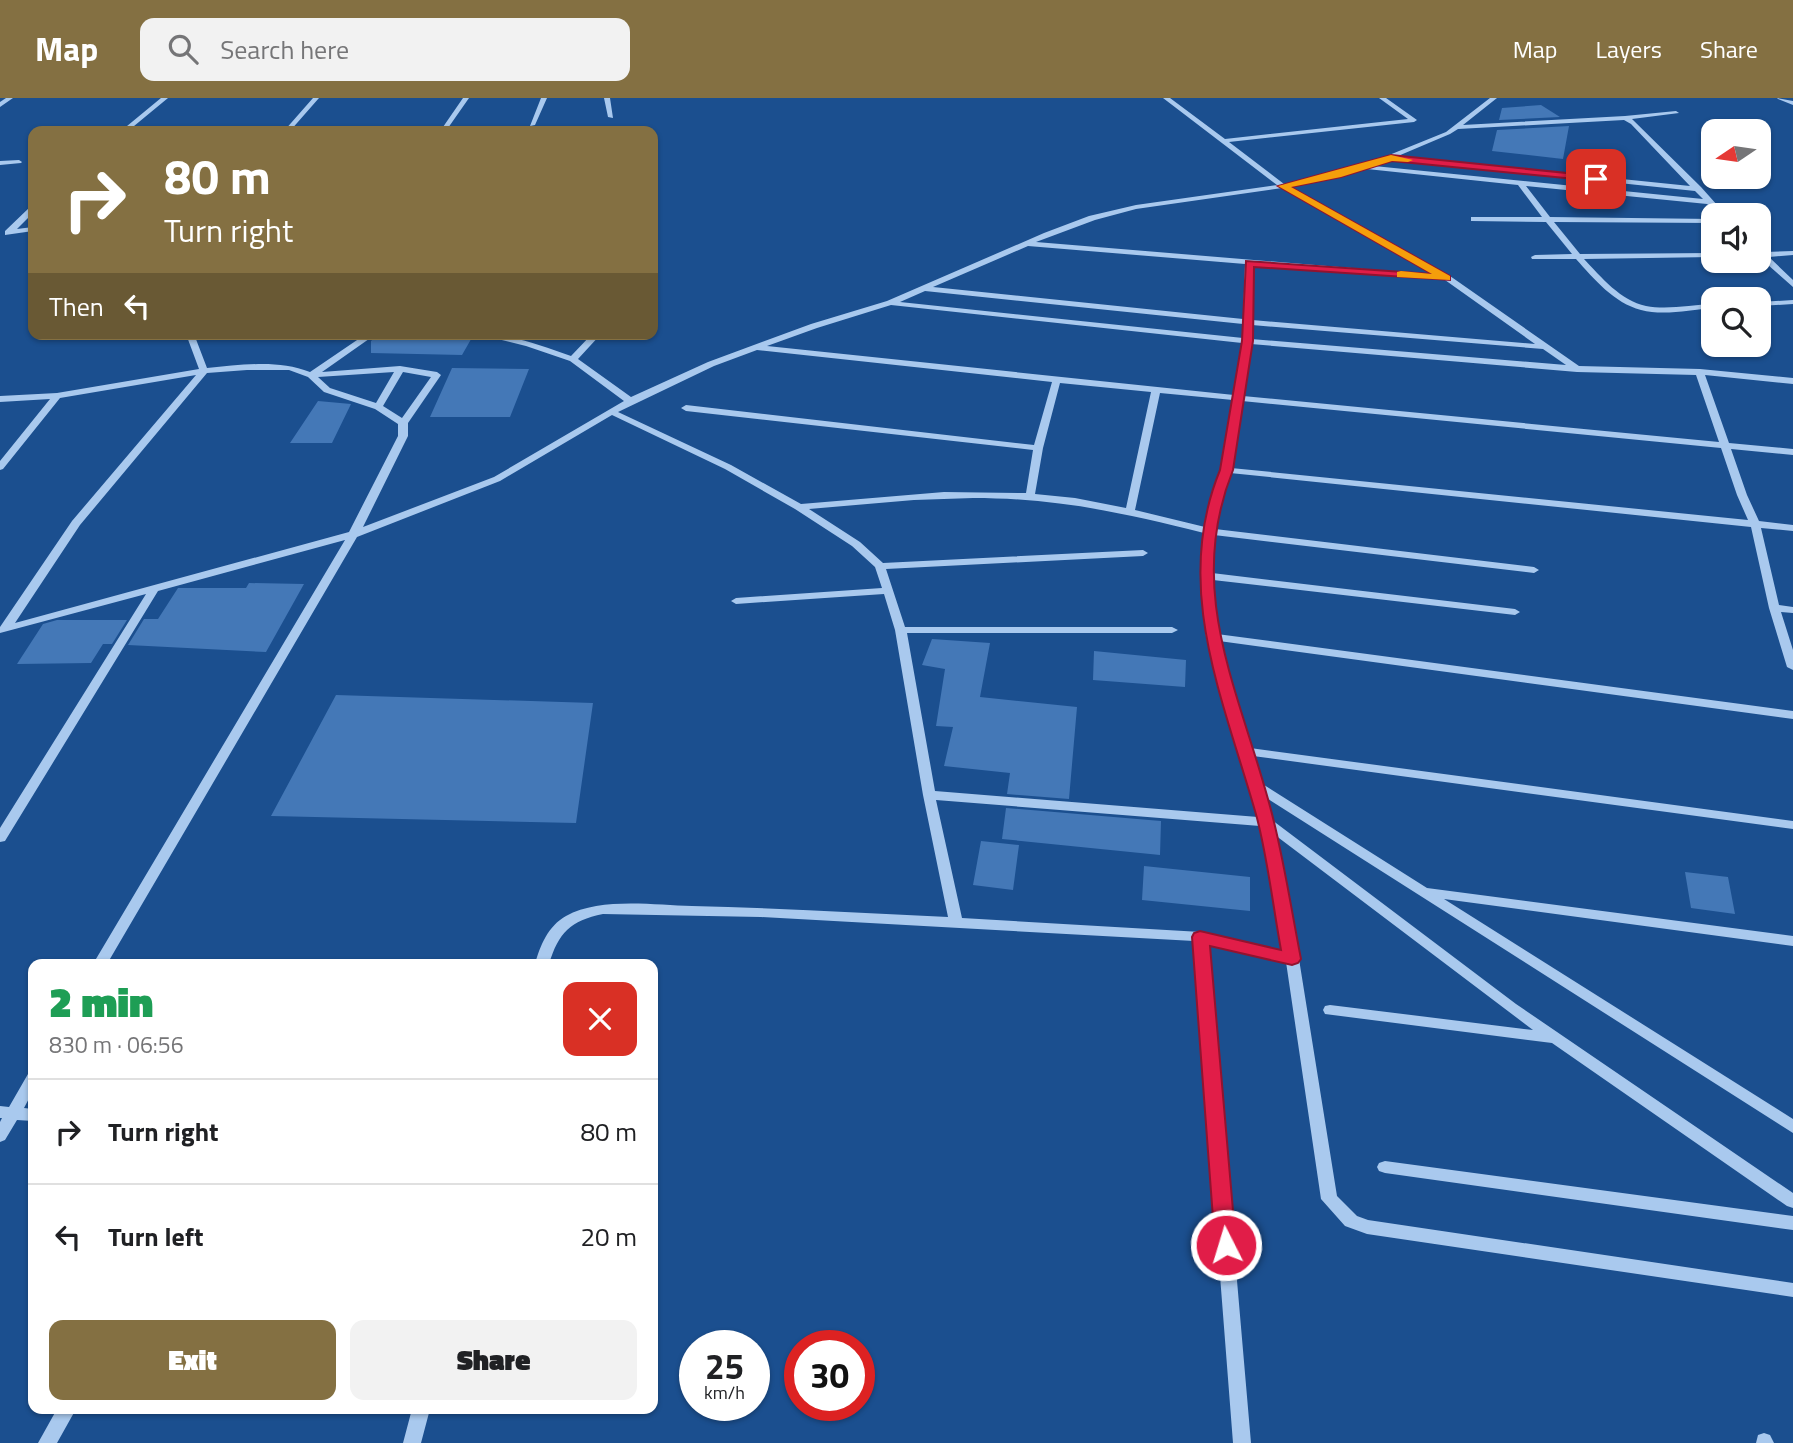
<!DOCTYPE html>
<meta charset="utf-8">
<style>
:root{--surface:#fff;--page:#f2f2f2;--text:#202124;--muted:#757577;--line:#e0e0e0;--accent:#847042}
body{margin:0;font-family:"Titillium Web",sans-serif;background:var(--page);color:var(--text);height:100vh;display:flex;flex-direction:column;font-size:26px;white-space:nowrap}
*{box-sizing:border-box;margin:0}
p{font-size:23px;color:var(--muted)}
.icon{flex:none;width:38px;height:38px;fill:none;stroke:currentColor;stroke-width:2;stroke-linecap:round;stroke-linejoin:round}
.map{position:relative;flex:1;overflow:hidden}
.drawer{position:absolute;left:28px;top:861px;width:630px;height:455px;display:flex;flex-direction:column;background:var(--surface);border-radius:14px;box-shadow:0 2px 5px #0004}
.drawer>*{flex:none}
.guide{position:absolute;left:28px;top:28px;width:630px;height:214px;border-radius:14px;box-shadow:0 2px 5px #0004;background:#847042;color:#fff;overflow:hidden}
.needle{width:46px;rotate:257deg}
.fabs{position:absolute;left:1701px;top:21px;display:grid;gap:14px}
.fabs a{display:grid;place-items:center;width:70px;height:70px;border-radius:14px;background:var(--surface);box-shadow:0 2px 5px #0004;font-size:35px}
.speed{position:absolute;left:679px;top:1232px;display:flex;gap:14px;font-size:35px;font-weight:700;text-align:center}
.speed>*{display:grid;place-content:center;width:91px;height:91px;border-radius:50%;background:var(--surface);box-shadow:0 2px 5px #0004;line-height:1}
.speed small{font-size:18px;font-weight:400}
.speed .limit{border:10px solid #d22;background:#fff;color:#111}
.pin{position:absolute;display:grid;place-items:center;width:60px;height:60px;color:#fff;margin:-30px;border-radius:14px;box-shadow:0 4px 10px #0006}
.me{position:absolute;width:77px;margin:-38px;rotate:355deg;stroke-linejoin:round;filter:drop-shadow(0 0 5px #0008)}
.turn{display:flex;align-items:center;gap:24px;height:147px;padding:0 21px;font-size:32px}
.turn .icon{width:91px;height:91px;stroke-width:2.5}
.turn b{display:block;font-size:49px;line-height:60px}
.then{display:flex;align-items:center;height:66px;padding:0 21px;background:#0003;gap:14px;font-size:26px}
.round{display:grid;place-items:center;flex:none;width:74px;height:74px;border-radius:14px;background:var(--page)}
.summary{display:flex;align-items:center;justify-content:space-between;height:119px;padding:0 21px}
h1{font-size:42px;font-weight:800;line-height:52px;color:#1e9e55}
.button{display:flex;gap:14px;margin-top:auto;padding:14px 21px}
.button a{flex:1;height:80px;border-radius:14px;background:var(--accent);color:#fff;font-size:28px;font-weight:800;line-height:80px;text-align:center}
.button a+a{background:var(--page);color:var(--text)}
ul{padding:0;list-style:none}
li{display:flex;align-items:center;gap:21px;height:105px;padding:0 21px;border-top:2px solid var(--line)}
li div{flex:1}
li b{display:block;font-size:26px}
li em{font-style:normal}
header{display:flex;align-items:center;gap:42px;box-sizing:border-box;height:98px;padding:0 35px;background:var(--accent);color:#fff}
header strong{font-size:33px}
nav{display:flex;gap:38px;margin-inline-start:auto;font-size:24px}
.search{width:490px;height:63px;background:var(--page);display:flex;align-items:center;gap:18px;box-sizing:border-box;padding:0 24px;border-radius:14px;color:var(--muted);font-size:26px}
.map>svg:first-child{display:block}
</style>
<header>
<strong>Map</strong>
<div class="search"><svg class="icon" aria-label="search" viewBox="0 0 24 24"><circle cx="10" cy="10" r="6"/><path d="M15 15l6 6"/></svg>Search here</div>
<nav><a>Map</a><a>Layers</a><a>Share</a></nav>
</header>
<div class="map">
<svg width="1793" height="1345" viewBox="0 0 1793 1345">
<rect width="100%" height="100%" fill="#1b4f8f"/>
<!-- building -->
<path fill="#4478b7" d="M 1541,7 L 1560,19 L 1499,22 L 1502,10 Z
M 1569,28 L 1563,61 L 1492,53 L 1497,32 Z
M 379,236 L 474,236 L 462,257 L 371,255 L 371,243 Z
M 452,270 L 529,271 L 510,319 L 430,319 Z
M 318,303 L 351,306 L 332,345 L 290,345 Z
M 249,485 L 304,486 L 266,554 L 128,547 L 144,521 L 158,521 L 178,490 L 246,490 Z
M 57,522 L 127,522 L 112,546 L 103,546 L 91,565 L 17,566 L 43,526 Z
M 932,541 L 990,545 L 980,599 L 1077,609 L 1069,701 L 1007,696 L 1010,675 L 944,668 L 953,629 L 936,628 L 945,571 L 922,567 Z
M 1094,553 L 1186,562 L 1185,589 L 1093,582 Z
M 336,597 L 593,605 L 576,725 L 271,718 Z
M 1006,710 L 1161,723 L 1160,757 L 1002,741 Z
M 981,743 L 1019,747 L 1013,792 L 973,787 Z
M 1144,768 L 1250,779 L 1250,813 L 1142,802 Z
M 1685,774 L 1728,779 L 1735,816 L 1691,810 Z"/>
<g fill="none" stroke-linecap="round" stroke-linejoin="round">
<!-- minor -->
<path fill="#a9c9ee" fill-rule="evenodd" d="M 6,0 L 13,0 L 0,9 L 0,4 Z
M 161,0 L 168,0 L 128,33 L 121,33 Z
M 313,0 L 319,0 L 290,33 L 284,33 Z
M 463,0 L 469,0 L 448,30 L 444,30 L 443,29 Z
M 541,0 L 547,0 L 535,27 L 530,28 Z
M 604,0 L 610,0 L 613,20 L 608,19 Z
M 1163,0 L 1170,0 L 1225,41 L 1408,21 L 1379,0 L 1386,0 L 1417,22 L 1414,24 L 1229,44 L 1284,86 L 1362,68 L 1446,34 L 1490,0 L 1497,0 L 1463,27 L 1625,18 L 1676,13 L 1679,15 L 1632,21 L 1701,89 L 1726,117 L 1718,117 L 1707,106 L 1526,88 L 1550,119 L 1713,121 L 1713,125 L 1554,124 L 1580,156 L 1713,155 L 1713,159 L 1584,161 C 1601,179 1621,203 1646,208 C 1667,212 1691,207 1713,206 L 1713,210 C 1690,212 1663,218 1641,212 C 1614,205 1594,181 1576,161 L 1532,161 L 1531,159 L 1535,157 L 1572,156 L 1546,124 L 1471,123 L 1471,119 L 1542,119 L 1518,87 L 1367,71 L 1290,89 L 1450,178 L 1579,268 L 1700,271 L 1793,280 L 1793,286 L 1705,277 L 1729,345 L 1793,351 L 1793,357 L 1731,351 L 1747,397 L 1759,423 L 1793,427 L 1793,433 L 1761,430 L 1779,507 L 1793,509 L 1793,515 L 1781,514 L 1793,552 L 1793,572 L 1787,569 L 1769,510 L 1751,429 L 1230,375 L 1224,390 L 1215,431 L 1534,469 L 1539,472 L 1534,475 L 1214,437 L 1212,475 L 1515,511 L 1520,514 L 1515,517 L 1213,482 L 1217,536 L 1793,613 L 1793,621 L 1219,543 L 1250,650 L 1793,723 L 1793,731 L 1253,658 L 1261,685 L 1427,790 L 1793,838 L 1793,848 L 1444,801 L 1793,1021 L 1793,1035 L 1265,699 L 1272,722 L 1516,906 L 1793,1095 L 1793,1110 L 1787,1108 L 1552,945 L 1325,916 L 1323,912 L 1325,908 L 1330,907 L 1533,932 L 1275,737 L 1299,861 L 1337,1098 L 1357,1118 L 1368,1122 L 1793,1185 L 1793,1199 L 1367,1136 L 1345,1128 L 1321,1101 L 1286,864 L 1208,846 L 1251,1345 L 1233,1345 L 1194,843 L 761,819 L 603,816 C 570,823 559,834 549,866 L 535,866 C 540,848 548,828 566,818 C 600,799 653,807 692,808 C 777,810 863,815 948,819 L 923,697 L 895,532 L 884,496 L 736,506 L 731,503 L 736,500 L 882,490 L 875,469 L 852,448 L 795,411 L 725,371 L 612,317 L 500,383 L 357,439 L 107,866 L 93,866 L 345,442 L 158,493 L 5,743 L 0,744 L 0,730 L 146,496 L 0,535 L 0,529 L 72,423 L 196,277 L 60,300 L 3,371 L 0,372 L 0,363 L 50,301 L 0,304 L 0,298 L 57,295 L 199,271 L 186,236 L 194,236 L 207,270 C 242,267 277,261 310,274 L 360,240 L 324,239 L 320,236 L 376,236 L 322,274 L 400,268 L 437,274 L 441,277 L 408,325 L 408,338 L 363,429 L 494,379 L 624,303 L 570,263 L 526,248 L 477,236 C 510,236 540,247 571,258 L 592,236 L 601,236 L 578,261 L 631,299 L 708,264 L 811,226 L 887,203 L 1044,135 L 1089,118 L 1136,107 L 1277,87 ZM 1624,22 L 1631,26 L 1690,88 L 1398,58 L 1450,36 L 1458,31 ZM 1392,61 L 1695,93 L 1703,101 L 1374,68 ZM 1282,90 L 1436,177 L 1036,144 L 1095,122 L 1136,111 ZM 1028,148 L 1245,166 L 1243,221 L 933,189 ZM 1253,167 L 1445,182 L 1535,246 L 1252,222 ZM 925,193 L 1243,226 L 1243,240 L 900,204 ZM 891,207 L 1242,245 L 1234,297 L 767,248 L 817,230 ZM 1252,227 L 1543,251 L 1566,267 L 1251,241 ZM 1251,246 L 1577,274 L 1696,277 L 1719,344 L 1243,298 ZM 757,252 L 1052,284 L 1034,347 L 686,307 L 681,310 L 686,313 L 1033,352 L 1026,395 L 944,394 L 801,406 L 731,367 L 618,314 L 714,268 ZM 247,272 L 289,272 L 308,279 L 324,294 L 375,311 L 398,326 L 398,338 L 349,434 L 15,525 L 80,427 L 207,275 ZM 394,274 L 376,305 L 330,290 L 318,279 ZM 403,274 L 431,279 L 402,320 L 383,308 ZM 1060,285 L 1151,294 L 1126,410 L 1075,400 L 1035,396 L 1043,350 ZM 1160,295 L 1233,302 L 1221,372 L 1214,390 L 1205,429 L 1135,412 ZM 1242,303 L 1721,350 L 1737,397 L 1748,422 L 1231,370 ZM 973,400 C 1057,400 1124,415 1204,435 L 1202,478 L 1206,539 L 1258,719 L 935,693 L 907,535 L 1172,535 L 1178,532 L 1172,529 L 905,529 L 886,471 L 1143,458 L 1148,455 L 1143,452 L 883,465 L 860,444 L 809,411 L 914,402 ZM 936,702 L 1260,728 L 1284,854 L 1201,834 L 962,820 Z
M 1777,0 L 1793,3 L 1793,7 L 1778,1 Z
M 19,62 L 22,64 L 21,65 L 0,67 L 0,63 Z
M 30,109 L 33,109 L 33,115 L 17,131 L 33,129 L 33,133 L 5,137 L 5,133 Z
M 1759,151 L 1765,154 L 1793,153 L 1793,157 L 1769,159 L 1793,182 L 1793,189 L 1759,159 Z
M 1793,202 L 1793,206 L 1759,208 L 1759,204 Z
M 33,974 L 33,993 L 24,1010 L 33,1011 L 33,1023 L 17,1022 L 5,1042 L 0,1044 L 0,1024 L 2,1020 L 0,1020 L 0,1008 L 9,1009 L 28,976 Z
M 1385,1063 L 1793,1118 L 1793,1132 L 1385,1075 L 1379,1073 L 1377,1069 L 1379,1065 Z
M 57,1311 L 76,1311 L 57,1345 L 38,1345 Z
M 412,1311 L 430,1311 L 421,1345 L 403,1345 Z
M 1764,1335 L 1770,1337 L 1774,1345 L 1756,1345 L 1758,1337 Z"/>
</g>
<!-- route -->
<path fill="#e11d48" stroke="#92132f" stroke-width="2" d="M 1391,57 L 1596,78 L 1600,81 L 1596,83 L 1392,63 L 1341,79 L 1291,89 L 1450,178 L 1450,182 L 1254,169 L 1253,243 L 1233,372 C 1182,499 1245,603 1274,724 C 1285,769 1292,815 1301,861 L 1298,865 L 1292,867 L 1210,848 L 1236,1147 L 1233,1153 L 1226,1156 L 1218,1153 L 1215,1147 L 1192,839 L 1194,835 L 1200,833 L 1281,852 C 1273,808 1268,763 1257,720 C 1225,605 1171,491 1220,372 L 1242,243 L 1246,163 L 1432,176 L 1278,88 Z"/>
<!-- slow -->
<path fill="#f59e0b" d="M 1391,57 L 1413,62 L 1408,64 L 1392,63 L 1341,79 L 1291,89 L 1450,178 L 1450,182 L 1397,179 L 1397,174 L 1401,173 L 1432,176 L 1278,88 Z"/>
</svg>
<div class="fabs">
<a><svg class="needle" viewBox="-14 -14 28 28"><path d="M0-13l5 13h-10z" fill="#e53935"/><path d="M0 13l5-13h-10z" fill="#757577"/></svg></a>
<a><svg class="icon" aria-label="sound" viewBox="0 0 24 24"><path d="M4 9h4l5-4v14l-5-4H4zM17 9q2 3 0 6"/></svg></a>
<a><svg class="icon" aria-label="search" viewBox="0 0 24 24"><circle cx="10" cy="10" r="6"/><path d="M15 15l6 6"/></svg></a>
</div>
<div class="speed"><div>25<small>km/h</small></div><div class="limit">30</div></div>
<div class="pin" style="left:1596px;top:81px;background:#d93025"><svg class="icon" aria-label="arrive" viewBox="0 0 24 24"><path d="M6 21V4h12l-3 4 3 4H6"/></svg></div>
<svg class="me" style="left:1226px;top:1147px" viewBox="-20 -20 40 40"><circle r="17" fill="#e11d48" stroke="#fff" stroke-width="3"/><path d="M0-11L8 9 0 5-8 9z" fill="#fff"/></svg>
<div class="guide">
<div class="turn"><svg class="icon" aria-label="right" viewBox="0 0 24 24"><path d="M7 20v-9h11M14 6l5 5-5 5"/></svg><div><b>80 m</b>Turn right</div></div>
<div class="then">Then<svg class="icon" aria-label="left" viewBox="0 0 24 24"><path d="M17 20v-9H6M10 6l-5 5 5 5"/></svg></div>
</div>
<section class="drawer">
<div class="summary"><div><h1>2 min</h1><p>830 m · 06:56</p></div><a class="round" style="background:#d93025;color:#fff"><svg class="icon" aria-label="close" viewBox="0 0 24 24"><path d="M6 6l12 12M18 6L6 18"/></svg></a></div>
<ul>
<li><svg class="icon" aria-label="right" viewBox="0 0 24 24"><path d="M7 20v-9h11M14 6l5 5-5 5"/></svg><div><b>Turn right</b></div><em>80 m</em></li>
<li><svg class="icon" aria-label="left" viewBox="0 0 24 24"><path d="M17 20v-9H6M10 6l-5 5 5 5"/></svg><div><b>Turn left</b></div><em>20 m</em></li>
</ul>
<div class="button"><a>Exit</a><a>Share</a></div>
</section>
</div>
